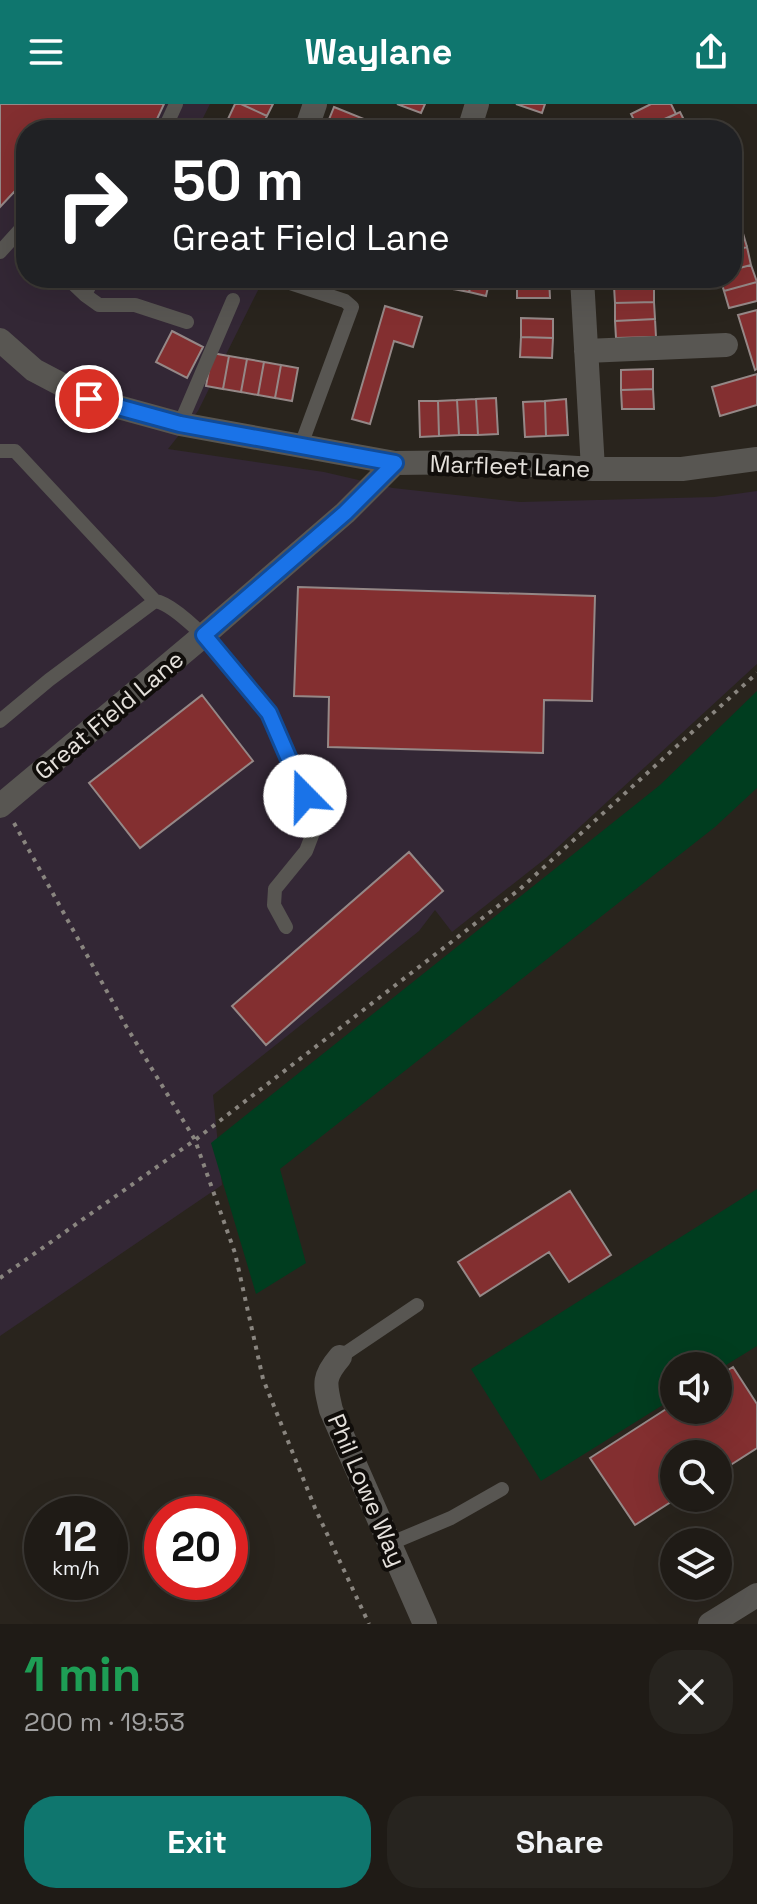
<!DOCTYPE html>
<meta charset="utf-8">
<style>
:root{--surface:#1f1b16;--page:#27241f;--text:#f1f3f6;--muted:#a1a1a1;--line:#3c3935;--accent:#0f766e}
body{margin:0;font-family:"Space Grotesk",sans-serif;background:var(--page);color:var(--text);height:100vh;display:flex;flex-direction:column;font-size:30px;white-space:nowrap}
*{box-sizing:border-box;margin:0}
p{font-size:26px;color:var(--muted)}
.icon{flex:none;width:44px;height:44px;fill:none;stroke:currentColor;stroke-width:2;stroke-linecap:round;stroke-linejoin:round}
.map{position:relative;height:1520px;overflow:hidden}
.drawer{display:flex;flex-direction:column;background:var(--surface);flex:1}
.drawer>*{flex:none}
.banner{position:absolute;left:16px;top:16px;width:726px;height:168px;border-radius:32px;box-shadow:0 8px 32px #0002,0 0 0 2px var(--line);background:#202124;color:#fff;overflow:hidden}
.fabs{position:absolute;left:660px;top:1248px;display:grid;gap:16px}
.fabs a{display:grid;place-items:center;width:72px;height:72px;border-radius:50%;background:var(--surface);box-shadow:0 8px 32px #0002,0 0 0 2px var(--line);font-size:40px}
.speed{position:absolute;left:24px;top:1392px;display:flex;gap:16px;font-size:40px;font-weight:700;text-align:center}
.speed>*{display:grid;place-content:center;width:104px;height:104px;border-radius:50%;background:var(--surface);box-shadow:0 8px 32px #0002,0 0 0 2px var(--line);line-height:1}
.speed small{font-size:20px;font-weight:400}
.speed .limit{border:12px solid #d22;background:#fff;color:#111}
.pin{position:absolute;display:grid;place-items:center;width:68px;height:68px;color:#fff;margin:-34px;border:4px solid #fff;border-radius:50%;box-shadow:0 2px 8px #0007}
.me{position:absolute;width:88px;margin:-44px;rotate:338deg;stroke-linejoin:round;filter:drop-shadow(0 0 6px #0008)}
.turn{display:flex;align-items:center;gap:28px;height:168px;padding:0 24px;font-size:36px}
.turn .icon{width:104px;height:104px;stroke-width:2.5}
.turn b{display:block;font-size:56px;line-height:68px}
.round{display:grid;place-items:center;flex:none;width:84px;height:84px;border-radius:32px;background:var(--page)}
.headline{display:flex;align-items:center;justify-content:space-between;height:136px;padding:0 24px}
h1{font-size:48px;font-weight:800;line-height:60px;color:#1e9e55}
.primary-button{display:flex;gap:16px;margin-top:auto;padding:16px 24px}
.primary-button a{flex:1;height:92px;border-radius:32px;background:var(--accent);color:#fff;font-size:32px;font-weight:800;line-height:92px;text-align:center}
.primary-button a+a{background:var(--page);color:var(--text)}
header{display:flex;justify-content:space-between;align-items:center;height:104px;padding:0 24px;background:var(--accent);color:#fff;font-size:36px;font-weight:800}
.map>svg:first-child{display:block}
</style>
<header><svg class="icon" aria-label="menu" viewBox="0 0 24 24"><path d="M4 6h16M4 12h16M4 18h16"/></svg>Waylane<svg class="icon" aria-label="share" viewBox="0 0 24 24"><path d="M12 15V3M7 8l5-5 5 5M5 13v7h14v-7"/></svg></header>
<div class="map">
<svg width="757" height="1520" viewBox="0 0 757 1520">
<rect width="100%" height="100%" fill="#29241d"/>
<!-- industrial -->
<path fill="#332735" d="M 0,0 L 210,0 L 197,26 L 26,26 L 26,174 L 264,174 L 198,307 L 168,345 L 324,368 L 393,384 L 520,398 L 714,393 L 757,387 L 757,560 L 546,754 L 452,828 L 435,806 L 419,827 L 213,991 L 222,1081 L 0,1232 Z"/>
<!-- green -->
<path fill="#003d1f" d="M 757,587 L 757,684 L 715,723 L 280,1065 L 306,1159 L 256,1190 L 211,1039 L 660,681 Z
M 757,1085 L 757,1242 L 718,1266 L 718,1262 L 674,1262 L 674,1294 L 541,1377 L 471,1265 Z"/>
<!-- building -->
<path fill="#832f30" stroke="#958887" stroke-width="2" d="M 0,0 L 164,0 L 152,26 L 26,26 L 26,100 L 14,88 L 0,103 Z
M 235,0 L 241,0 L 267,12 L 260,26 L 251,26 L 228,15 Z
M 241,0 L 273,0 L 267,12 Z
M 397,0 L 425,0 L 421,9 Z
M 516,0 L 545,0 L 542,9 Z
M 651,0 L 671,0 L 676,10 L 639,26 L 631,10 Z
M 334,3 L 364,15 L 360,26 L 334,26 L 326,23 Z
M 680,8 L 687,22 L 678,26 L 649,26 L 647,24 Z
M 742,126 L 747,143 L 732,147 L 732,129 Z
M 747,143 L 751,161 L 732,166 L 732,147 Z
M 751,161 L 757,178 L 724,187 L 720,174 L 732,174 L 732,166 Z
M 438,174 L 456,174 L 453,185 L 437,181 Z
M 456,174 L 473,174 L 469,188 L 453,185 Z
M 473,174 L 490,174 L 486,192 L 469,188 Z
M 549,174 L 550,194 L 517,194 L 517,175 Z
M 757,178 L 757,197 L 729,204 L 724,187 Z
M 654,180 L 654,198 L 615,199 L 614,182 Z
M 654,198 L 655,215 L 615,217 L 615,199 Z
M 385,202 L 422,213 L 413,243 L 394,237 L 370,320 L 352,315 Z
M 757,206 L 757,265 L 755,266 L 738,211 Z
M 521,214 L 553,215 L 553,234 L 521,233 Z
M 655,215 L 656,233 L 616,234 L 615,217 Z
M 172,227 L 203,243 L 187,274 L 156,258 Z
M 521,233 L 553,234 L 552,254 L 520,253 Z
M 212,249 L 229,252 L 223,285 L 206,282 Z
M 229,252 L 247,255 L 241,288 L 223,285 Z
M 247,255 L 264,258 L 258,291 L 241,288 Z
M 264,258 L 281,261 L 275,294 L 258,291 Z
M 281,261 L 298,264 L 292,297 L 275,294 Z
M 653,265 L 653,285 L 621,286 L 621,266 Z
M 757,270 L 757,301 L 720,312 L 712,283 Z
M 653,285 L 654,305 L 622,305 L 621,286 Z
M 496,294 L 498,330 L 478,331 L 476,295 Z
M 476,295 L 478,331 L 459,331 L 457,296 Z
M 566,295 L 568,331 L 546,332 L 545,297 Z
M 457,296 L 459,331 L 439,332 L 438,297 Z
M 419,297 L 438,297 L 439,332 L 420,333 Z
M 545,297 L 546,332 L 525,333 L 523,298 Z
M 298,483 L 595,492 L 592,597 L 544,596 L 543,649 L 328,643 L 329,593 L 294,592 Z
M 202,591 L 253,657 L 140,744 L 89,679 Z
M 409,748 L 443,787 L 266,941 L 232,902 Z
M 570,1087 L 611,1151 L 569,1178 L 549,1148 L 480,1192 L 458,1158 Z
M 733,1263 L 757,1300 L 757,1344 L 718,1369 L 718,1350 L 674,1350 L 674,1394 L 677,1394 L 635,1421 L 590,1354 L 674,1300 L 674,1306 L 718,1306 L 718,1272 Z"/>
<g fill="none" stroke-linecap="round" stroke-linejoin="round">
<!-- path -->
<path stroke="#89857f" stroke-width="4" stroke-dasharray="4 6" stroke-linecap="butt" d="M 14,719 L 126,922 L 195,1036 L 235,1149 L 263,1275 L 315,1404 L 369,1520
M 0,1174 L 195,1036 L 520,785 L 757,569"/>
<!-- lane -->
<path stroke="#585652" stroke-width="14" d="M 164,26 L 176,0
M 0,148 L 19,127 L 26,134
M 67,174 L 85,191 L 93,174
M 275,174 L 345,197 L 352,203 L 301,341
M 85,191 L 99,201 L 135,201 L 187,218
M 180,320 L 233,196
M 0,347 L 15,347 L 155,497
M 0,617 L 49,576 L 155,497 C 182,500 257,587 271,613 C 288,647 301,684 316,721 L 306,747 L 275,785 L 274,801 L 286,823
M 340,1253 L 417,1201
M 389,1440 L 451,1414 L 502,1385"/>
<!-- street -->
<path stroke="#585652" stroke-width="24" d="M 306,26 L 315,0
M 469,26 L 477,0
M 582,174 L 593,365
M 0,236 L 34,266 L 89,295 L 180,320 L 395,359 L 484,358 L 593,365 L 682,365 L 757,355
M 586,247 L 726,241
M 0,702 L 204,531 L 345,409 L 395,359
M 340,1253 C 322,1274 325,1280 331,1306 L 425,1520
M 710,1520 L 757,1491"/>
</g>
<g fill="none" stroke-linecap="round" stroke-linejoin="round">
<defs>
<path id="route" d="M 89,295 L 180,320 L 395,359 L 345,409 L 204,531 L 269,609 L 305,692"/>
</defs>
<!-- route casing -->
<use href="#route" stroke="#114b97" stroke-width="20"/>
<!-- route -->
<use href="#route" stroke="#1a73e8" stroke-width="14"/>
</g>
<g text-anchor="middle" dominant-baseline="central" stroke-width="8" stroke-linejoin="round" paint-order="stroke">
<!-- street labels -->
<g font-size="24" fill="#e4e0db" stroke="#100d0a">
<text transform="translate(510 362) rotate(2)">Marfleet Lane</text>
<text transform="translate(109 611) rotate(-40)">Great Field Lane</text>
<text transform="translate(367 1386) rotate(67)">Phil Lowe Way</text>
</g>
</g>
</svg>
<div class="fabs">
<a><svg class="icon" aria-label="sound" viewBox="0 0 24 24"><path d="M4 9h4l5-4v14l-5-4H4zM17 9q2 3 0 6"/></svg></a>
<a><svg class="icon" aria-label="search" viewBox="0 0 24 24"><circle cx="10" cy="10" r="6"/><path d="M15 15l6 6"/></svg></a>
<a><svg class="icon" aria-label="layers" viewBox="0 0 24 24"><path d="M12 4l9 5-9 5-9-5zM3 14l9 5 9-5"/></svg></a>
</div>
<div class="speed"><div>12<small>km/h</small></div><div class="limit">20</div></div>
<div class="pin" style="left:89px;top:295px;background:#d93025"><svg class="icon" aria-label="arrive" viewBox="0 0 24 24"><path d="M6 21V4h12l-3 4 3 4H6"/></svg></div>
<svg class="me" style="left:305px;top:692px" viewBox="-20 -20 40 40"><circle r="19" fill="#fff"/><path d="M0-13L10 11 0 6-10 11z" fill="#1a73e8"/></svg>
<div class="banner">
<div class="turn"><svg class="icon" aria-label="right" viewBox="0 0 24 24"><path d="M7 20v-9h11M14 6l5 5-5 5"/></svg><div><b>50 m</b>Great Field Lane</div></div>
</div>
</div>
<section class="drawer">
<div class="headline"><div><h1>1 min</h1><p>200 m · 19:53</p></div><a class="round"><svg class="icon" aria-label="close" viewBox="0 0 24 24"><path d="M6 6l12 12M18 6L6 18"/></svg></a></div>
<div class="primary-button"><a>Exit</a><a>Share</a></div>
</section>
